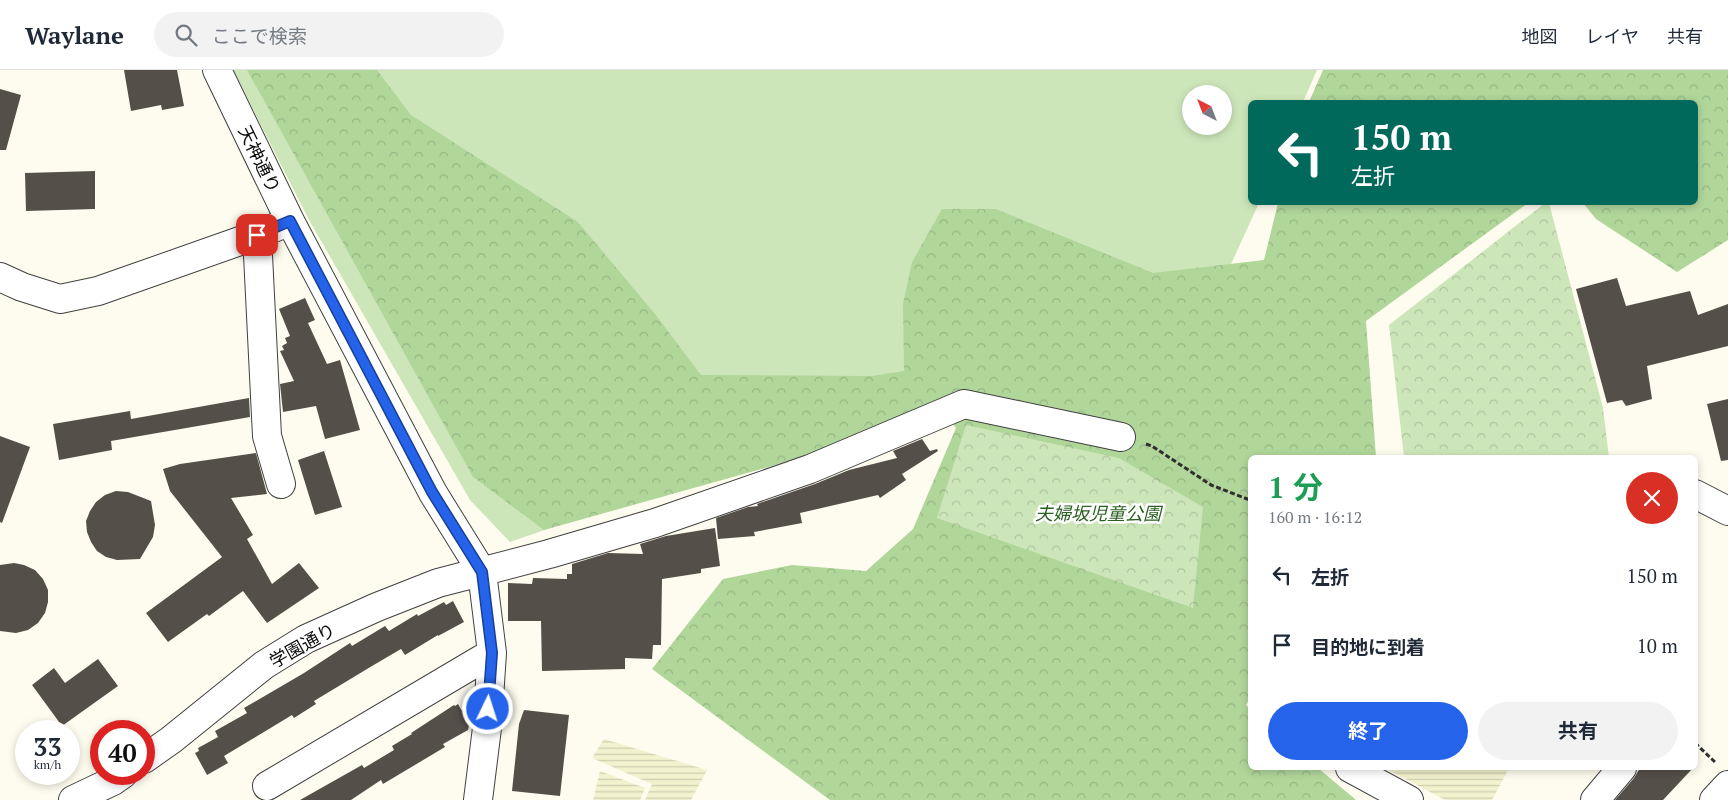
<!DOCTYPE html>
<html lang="ja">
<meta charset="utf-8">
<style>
:root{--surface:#fff;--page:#f2f2f3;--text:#1f2937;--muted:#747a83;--line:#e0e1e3;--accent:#2563eb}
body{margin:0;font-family:"PT Serif","Noto Sans JP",serif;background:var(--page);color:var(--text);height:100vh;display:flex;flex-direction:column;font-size:19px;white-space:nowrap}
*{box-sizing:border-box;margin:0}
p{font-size:16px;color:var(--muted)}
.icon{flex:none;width:28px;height:28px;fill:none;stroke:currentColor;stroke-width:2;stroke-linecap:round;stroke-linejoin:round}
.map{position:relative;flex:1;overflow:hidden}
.panel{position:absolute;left:1248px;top:385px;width:450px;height:315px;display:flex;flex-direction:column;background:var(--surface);border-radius:8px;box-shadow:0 2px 8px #0003}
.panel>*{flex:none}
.top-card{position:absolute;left:1248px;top:30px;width:450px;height:105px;border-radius:8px;box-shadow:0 2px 8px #0003;background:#00695c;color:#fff;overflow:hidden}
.needle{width:32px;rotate:318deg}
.fabs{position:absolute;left:1182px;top:15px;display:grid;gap:10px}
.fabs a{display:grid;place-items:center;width:50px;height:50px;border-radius:50%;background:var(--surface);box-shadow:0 2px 8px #0003;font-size:25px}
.speed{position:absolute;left:15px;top:650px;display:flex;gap:10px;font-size:25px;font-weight:700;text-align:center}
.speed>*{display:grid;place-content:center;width:65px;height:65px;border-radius:50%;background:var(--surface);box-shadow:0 2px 8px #0003;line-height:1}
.speed small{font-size:12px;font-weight:400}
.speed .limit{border:8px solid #d22;background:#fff;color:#111}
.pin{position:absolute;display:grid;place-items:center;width:42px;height:42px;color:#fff;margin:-21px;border-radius:10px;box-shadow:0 2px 8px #0006}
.me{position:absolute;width:55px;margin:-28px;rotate:4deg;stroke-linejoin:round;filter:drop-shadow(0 0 4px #0008)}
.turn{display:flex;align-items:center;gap:18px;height:105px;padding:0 20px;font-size:22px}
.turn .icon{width:65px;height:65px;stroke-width:2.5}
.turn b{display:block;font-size:35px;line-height:42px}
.round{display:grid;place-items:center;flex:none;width:52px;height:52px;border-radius:26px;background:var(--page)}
.overview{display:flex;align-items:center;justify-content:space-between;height:85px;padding:0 20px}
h1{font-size:30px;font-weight:700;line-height:38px;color:#1e9e55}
.primary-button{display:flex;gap:10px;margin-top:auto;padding:10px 20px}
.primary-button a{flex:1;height:58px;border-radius:30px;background:var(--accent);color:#fff;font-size:20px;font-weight:700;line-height:58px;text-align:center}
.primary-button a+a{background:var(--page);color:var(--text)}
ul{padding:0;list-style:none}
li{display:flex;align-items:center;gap:15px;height:70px;padding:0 20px}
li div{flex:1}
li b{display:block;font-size:19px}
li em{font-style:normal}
header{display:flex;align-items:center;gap:30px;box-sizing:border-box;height:70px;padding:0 25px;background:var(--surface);border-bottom:1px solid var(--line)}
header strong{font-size:24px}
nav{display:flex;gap:28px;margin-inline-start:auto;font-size:18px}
.search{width:350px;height:45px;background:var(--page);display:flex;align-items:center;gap:12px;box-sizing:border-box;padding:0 18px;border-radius:28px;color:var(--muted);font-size:19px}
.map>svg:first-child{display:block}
</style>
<header>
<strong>Waylane</strong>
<div class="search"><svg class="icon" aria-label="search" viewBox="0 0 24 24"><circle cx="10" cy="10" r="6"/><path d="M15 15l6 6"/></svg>ここで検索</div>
<nav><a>地図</a><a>レイヤ</a><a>共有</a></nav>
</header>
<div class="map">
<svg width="1728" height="730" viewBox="0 0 1728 730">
<defs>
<pattern id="farmland-rules" width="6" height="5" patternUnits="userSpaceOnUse" patternTransform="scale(1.25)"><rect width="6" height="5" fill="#f2f2cf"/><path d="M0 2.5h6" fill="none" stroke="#ceceb1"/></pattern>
<pattern id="forest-crowns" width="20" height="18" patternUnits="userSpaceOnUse" patternTransform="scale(1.25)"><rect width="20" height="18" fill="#b0d69a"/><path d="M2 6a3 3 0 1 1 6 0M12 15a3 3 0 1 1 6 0" fill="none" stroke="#96b684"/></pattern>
<pattern id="park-crowns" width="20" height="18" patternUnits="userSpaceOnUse" patternTransform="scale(1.25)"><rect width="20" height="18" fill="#cde6b9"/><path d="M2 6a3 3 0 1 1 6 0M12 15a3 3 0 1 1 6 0" fill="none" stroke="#afc49e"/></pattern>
</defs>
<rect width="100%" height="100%" fill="#fefcee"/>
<!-- farmland -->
<path fill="url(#farmland-rules)" d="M 604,669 L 707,700 L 691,730 L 645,730 L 652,714 L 592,688 Z
M 1385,698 L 1509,698 L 1492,730 L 1445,730 Z
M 600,701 L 645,718 L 640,730 L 593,730 Z"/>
<!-- grass -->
<path fill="#cde6b9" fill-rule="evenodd" d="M 233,0 L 1317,0 L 1303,32 L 1250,32 L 1250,132 L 1259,133 L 1226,205 L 966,314 L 510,472 L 470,430 L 309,150 ZM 1191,24 L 1224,24 L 1224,56 L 1191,56 Z"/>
<!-- forest -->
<path fill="url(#forest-crowns)" d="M 247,0 L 377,0 L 411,45 L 578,152 L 655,244 L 701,305 L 872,306 L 904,301 L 903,234 L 912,192 L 942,139 L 996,139 L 1153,203 L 1264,190 L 1278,133 L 1528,133 L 1366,251 L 1376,387 L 1250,388 L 1250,628 L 1246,635 L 1250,639 L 1250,698 L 1318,698 L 1356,730 L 830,730 L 652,599 L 723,509 L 792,495 L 866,501 L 913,459 L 956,358 L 944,343 L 765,398 L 544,460 L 473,407 Z
M 1323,0 L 1728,0 L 1728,170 L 1677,202 L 1596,149 L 1583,133 L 1695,132 L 1695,32 L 1309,32 Z"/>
<!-- park -->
<path fill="url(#park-crowns)" d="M 1545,133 L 1549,133 L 1603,338 L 1609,387 L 1404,387 L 1389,255 Z
M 966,355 L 1119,388 L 1203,437 L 1193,538 L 937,448 Z"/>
<!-- building -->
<path fill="#554f4a" d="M 124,0 L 177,0 L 184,36 L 162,40 L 161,35 L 131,41 Z
M 0,19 L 21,25 L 6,80 L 0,80 Z
M 95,101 L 95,139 L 26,141 L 25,103 Z
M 1617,208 L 1626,236 L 1690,221 L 1698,245 L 1728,234 L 1728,276 L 1647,296 L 1652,329 L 1626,336 L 1622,330 L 1607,333 L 1576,219 Z
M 305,228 L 315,250 L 308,253 L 327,294 L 340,290 L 360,360 L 325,369 L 316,336 L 283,342 L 280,314 L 294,311 L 280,281 L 284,280 L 282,276 L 287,273 L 285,268 L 290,266 L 279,239 Z
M 249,328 L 250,347 L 111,371 L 112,380 L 59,390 L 53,354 L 130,341 L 131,349 Z
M 1728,329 L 1728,390 L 1721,391 L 1707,334 Z
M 0,366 L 30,377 L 2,453 L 0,452 Z
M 922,369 L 930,381 L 937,379 L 938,381 L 902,404 L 906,410 L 880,428 L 878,425 L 800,443 L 802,453 L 754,462 L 755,466 L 718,469 L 716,448 L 748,437 L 758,436 L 757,434 L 815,414 L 849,400 L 897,388 L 893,381 Z
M 324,381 L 342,437 L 315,445 L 298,390 Z
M 256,383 L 267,424 L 231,428 L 253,465 L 247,469 L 272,514 L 299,493 L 319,518 L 267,553 L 243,521 L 209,546 L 207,544 L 168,572 L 146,543 L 222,487 L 170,421 L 163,399 L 180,394 Z
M 116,421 L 128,422 L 151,431 L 155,455 L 153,467 L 140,489 L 117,490 L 106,487 L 97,481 L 91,472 L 87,462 L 86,451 L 90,441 L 96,432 L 105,425 Z
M 715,458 L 720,496 L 701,499 L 701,503 L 662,509 L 661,575 L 653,575 L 652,589 L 625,588 L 625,599 L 542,601 L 541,551 L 508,551 L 508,513 L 532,514 L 533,508 L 567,509 L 567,504 L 572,504 L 572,494 L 608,483 L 643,484 L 640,474 L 666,466 Z
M 14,493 L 24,495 L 35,500 L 43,509 L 48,520 L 48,532 L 45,543 L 38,553 L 28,560 L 16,563 L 0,561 L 0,495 Z
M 453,531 L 464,552 L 438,566 L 438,565 L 405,585 L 401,579 L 372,596 L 314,631 L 316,634 L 294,648 L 292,645 L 224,686 L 228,693 L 207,705 L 195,683 L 199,681 L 198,678 L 218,667 L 215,661 L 247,643 L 244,638 L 304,603 L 350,573 L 352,576 L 385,556 L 389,561 L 417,544 L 418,546 L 444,532 L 446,535 Z
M 98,589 L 118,616 L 62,656 L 32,615 L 54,598 L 65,613 Z
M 458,634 L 462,641 L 473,635 L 468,660 L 443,674 L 445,677 L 383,714 L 381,710 L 351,730 L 300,730 L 362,695 L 364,698 L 394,680 L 392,676 L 412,664 L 411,663 L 454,635 L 455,636 Z
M 524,640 L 569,645 L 560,726 L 512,721 L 519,654 Z
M 1640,698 L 1693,698 L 1663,730 L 1615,730 L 1634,708 Z"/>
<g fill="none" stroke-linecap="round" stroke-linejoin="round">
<defs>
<path id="minor" d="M 217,0 L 290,151 L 433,423 L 482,502 L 492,583 L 487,658 L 478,730
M 257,165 L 267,366 L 281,414
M 0,207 L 22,217 L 60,229 L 98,221 L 257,165 L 290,151
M 1695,424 L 1728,441
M 144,689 L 171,670 L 264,595 L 306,569 L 377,537 L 438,513 L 549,484 L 655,453 L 810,399 L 964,334 L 1121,367
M 1350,698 L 1409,730
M 267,716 L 492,583
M 73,730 L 113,711 L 123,704
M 1595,730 L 1622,698
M 1714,730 L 1728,715"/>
</defs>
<!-- minor casing -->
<use href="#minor" stroke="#404040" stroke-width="30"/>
<!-- path -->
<path stroke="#2f2f2f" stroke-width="3" stroke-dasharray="5 2.5" stroke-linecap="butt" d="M 1146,374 L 1152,376 L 1211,415 L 1250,430
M 1695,673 L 1716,693"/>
<!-- minor -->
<use href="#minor" stroke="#fff" stroke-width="28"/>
</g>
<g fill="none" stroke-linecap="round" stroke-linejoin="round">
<defs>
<path id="route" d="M 257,165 L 290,151 L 432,422 L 482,502 L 492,583 L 488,639"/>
</defs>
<!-- route casing -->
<use href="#route" stroke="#184099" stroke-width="12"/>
<!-- route -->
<use href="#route" stroke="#2563eb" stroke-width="9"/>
</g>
<g text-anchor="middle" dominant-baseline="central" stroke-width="5" stroke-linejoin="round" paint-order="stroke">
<!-- street labels -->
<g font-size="18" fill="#0d0d0d" stroke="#fff">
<text transform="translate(260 89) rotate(64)">天神通り</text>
<text transform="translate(302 575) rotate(-29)">学園通り</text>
</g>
<!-- park labels -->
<g font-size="18" font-style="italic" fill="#2a6021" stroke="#fff">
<text x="1098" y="443">夫婦坂児童公園</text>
</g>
</g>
</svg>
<div class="fabs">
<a><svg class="needle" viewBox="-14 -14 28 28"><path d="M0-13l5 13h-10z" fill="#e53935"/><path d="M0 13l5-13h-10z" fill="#747a83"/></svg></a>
</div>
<div class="speed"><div>33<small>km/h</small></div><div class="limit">40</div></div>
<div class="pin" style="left:257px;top:165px;background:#d93025"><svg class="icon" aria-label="arrive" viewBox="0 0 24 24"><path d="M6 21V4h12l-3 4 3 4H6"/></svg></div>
<svg class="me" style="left:488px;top:639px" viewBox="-20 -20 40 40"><circle r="17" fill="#2563eb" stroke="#fff" stroke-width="3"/><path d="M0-11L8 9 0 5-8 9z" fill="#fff"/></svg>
<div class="top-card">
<div class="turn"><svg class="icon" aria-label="left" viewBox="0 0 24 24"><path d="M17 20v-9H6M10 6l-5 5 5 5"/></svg><div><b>150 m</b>左折</div></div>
</div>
<section class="panel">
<div class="overview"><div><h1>1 分</h1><p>160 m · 16:12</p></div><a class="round" style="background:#d93025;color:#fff"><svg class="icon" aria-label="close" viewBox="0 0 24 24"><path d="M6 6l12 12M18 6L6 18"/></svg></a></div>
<ul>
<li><svg class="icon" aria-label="left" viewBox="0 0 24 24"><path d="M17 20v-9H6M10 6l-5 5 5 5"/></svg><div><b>左折</b></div><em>150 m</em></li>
<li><svg class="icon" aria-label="arrive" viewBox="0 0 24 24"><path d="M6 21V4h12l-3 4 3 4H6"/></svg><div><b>目的地に到着</b></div><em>10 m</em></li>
</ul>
<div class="primary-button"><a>終了</a><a>共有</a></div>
</section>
</div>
